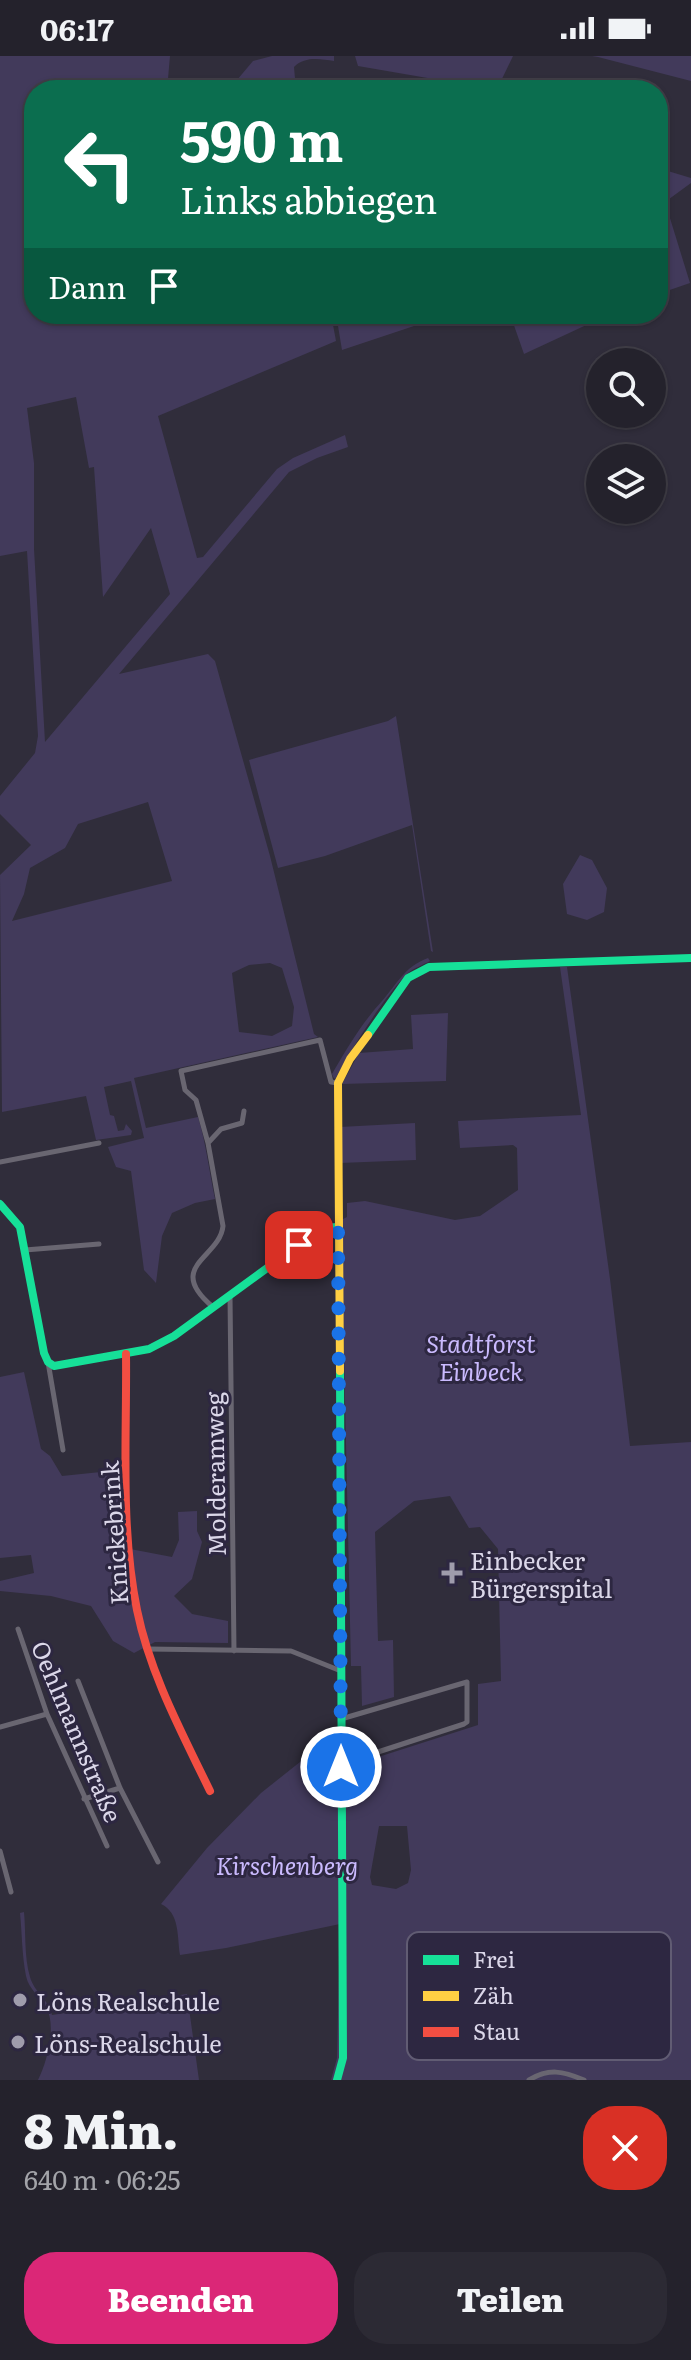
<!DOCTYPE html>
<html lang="de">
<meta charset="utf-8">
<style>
:root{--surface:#24222c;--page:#2c2a34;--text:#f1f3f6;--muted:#a3a4a9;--line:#413f48;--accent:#db2777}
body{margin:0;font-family:Literata,serif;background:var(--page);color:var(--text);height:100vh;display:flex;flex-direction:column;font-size:30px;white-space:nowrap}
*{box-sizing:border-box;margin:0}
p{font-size:26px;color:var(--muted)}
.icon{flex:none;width:44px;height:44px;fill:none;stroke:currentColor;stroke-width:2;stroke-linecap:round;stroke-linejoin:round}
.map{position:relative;height:2024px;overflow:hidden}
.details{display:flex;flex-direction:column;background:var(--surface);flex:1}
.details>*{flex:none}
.banner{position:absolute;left:24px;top:24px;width:644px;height:244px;border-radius:32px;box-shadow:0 2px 6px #0004,0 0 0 2px var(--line);background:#0b6e4f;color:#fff;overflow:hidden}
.tools{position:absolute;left:586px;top:292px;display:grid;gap:16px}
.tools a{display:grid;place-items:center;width:80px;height:80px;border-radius:50%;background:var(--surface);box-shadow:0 2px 6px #0004,0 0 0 2px var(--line);font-size:40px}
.pin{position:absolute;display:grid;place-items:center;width:68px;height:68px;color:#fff;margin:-34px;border-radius:16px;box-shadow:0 4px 12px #0006}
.me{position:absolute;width:88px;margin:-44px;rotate:0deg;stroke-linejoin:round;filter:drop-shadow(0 0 6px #0008)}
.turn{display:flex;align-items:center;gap:28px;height:168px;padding:0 24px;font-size:36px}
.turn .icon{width:104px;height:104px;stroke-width:2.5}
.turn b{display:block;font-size:56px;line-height:68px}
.then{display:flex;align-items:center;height:76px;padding:0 24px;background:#0003;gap:16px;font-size:30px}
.round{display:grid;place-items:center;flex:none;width:84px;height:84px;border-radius:32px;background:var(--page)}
.overview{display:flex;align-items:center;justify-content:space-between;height:136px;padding:0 24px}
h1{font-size:48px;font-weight:800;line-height:60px}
.primary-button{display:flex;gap:16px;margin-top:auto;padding:16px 24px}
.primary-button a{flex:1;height:92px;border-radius:32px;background:var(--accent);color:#fff;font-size:32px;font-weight:800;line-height:92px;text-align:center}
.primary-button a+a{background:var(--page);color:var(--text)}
.status{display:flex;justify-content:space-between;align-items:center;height:56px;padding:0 40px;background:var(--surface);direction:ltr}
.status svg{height:22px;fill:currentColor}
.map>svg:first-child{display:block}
</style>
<div class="status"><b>06:17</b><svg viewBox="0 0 49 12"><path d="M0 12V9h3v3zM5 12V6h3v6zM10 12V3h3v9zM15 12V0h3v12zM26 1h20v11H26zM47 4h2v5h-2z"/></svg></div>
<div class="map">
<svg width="691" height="2024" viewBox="0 0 691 2024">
<rect width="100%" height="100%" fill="#302d3b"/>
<!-- green -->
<path fill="#423a5b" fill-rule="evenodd" d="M 0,0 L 170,0 L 167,34 L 34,34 L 34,258 L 331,258 L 336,285 L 158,360 L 197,502 L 203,501 L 277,413 L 293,402 L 345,379 L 348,391 L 317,402 L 289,416 L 119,618 L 208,598 L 215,605 L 270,800 L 314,978 L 318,981 L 134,1022 L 146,1072 L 198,1061 C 206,1087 209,1115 215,1143 L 195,1147 L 172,1157 L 162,1180 L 156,1227 L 144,1214 L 131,1115 L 116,1111 L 108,1091 L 144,1082 L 131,1025 L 104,1031 L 110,1059 L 114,1060 L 118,1075 L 124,1074 L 126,1068 L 132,1075 L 131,1079 L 96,1084 L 86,1040 L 2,1056 L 0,819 L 31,789 L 0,758 L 0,740 L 35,697 L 38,680 L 27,495 L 0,500 ZM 76,341 L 89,412 L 94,411 L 103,541 L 151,472 L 170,538 L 45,686 L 34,493 L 34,407 L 27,352 ZM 148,746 L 172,825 L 12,865 L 24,838 L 30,812 L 65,792 L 78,768 ZM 270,907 L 282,912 L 294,951 L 292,970 L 272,980 L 239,976 L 232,917 L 249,909 Z
M 272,0 L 334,0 L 334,5 C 320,3 305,0 294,11 L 296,34 L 168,34 L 237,24 L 253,5 Z
M 355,0 L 513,0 L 500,27 L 521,34 L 497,34 L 358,10 Z
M 592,0 L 691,0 L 691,25 L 598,1 Z
M 658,112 L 691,122 L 691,127 L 665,146 L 690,227 L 658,238 Z
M 336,258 L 450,258 L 342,294 Z
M 510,258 L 610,258 L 524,298 Z
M 396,660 L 433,896 L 431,895 L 412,769 L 325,800 L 278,812 L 249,704 L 388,665 Z
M 580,799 L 592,804 L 607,832 L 604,856 L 587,864 L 567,858 L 563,828 Z
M 428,902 L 430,905 C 423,909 414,912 408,917 C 382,943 353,991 335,1023 L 333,1021 L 332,1018 C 347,992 362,967 382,945 C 398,927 404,911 428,902 Z
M 560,911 L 567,911 L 610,1223 L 630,1390 L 691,1386 L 691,2024 L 331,2024 L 337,2002 L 340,1868 L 226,1892 L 180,1899 C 177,1880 180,1857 161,1848 L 207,1792 L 261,1737 L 339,1675 L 339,1711 L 347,1711 L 478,1669 L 478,1628 L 501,1625 L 498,1493 L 480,1471 L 469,1472 L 450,1440 L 414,1445 L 375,1476 L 378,1585 L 393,1584 L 394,1641 L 362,1650 L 361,1610 L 351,1610 L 341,1164 L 347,1161 L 347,1147 L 365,1145 L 455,1164 L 480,1160 L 518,1134 L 517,1092 L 513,1089 L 460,1092 L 458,1065 L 581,1059 ZM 379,1770 L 407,1770 L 411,1814 L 408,1827 L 396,1833 L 372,1829 L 370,1821 Z
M 448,957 L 446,1025 L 342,1028 L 359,997 L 413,993 L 411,959 Z
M 415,1067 L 416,1104 L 340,1107 L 340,1071 Z
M 24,1316 L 41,1393 L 50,1400 L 62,1420 L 120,1414 L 125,1492 L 172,1501 L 179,1484 L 178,1456 L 197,1455 L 197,1475 L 202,1486 L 192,1523 L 174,1540 L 192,1558 L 228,1565 L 228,1587 L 155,1586 L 134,1597 L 113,1585 L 91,1550 L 51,1540 L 0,1535 L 0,1525 L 34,1517 L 31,1499 L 0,1502 L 0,1321 Z
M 24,1856 C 26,1877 24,1901 30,1921 C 34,1936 49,1944 52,1959 L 187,1938 L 199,2024 L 38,2024 C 47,2006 57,1970 46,1951 C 40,1940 29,1934 26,1920 C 22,1900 22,1877 20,1857 Z"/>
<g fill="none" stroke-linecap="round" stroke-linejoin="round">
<!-- street -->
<path stroke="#696671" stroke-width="5" d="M 208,1087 L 196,1044 L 185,1034 L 181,1015 L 320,984 L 331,1026 L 338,1027
M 0,1106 L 99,1087
M 25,1194 L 99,1188
M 230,1240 L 234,1595
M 213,1251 C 164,1210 220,1202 223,1170 L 208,1087 L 221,1073 L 242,1067 L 244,1055
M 48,1306 L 63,1394
M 18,1573 L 47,1658 L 107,1790
M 148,1593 L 291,1595 L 341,1615
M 78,1625 L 120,1732 L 158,1806
M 341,1663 L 467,1626 L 467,1666 L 464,1668 L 341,1708
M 0,1671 L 47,1658
M 84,1743 L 120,1732
M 0,1795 L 11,1836
M 529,2024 C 549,2012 563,2015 584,2024"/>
<!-- fast -->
<path stroke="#16e098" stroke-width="8" d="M 368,979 L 408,922 L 429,911 L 691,902
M 0,1148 L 20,1171 L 44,1297 L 48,1306 L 54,1310 L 149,1293 L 174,1280 L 322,1172 L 338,1171
M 337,2024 L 343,2002 L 340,1315"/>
<!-- slow -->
<path stroke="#ffcf43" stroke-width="8" d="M 340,1315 L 338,1027 L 350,1003 L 368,979"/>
<!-- jam -->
<path stroke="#f24e42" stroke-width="8" d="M 126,1298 C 127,1382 120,1471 137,1554 C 150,1618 182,1677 210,1735"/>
</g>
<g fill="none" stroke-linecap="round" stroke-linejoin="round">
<!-- route -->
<path stroke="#1a73e8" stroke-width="14" stroke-dasharray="0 25.2" d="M 299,1189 L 322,1172 L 338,1171 L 341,1711"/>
</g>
<!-- markers -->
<g fill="#9f9cac" stroke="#2d2741" stroke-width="3">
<path d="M448 1505h8v8h8v8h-8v8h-8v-8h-8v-8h8z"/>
<circle cx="20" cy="1944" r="8"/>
<circle cx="18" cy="1986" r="8"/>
</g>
<g text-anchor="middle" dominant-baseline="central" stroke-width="6" stroke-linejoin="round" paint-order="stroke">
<!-- park labels -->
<g font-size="24" font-style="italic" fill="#cabafe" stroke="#2d2741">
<text x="481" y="1286">Stadtforst<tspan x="481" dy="28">Einbeck</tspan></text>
<text x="287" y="1808">Kirschenberg</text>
</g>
<!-- street labels -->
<g font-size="24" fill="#dbd7e9" stroke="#2d2741">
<text transform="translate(214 1418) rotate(-91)">Molderamweg</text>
<text transform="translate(113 1477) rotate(-94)">Knickebrink</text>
<text transform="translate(78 1675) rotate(67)">Oehlmannstraße</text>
</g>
<!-- poi labels -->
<g font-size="24" fill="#dbd7e9" stroke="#2d2741" text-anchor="start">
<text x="470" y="1503">Einbecker<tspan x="470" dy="28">Bürgerspital</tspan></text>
<text x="36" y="1944">Löns Realschule</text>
<text x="34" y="1986">Löns-Realschule</text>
</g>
</g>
<!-- legend -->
<rect x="407" y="1876" width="264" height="128" rx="12" fill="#2d2741" stroke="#615c73" stroke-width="2"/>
<rect x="423" y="1899" width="36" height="10" fill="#16e098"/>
<rect x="423" y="1935" width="36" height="10" fill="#ffcf43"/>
<rect x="423" y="1971" width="36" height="10" fill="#f24e42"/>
<g font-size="22" fill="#dbd7e9">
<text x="473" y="1912">Frei</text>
<text x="473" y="1948">Zäh</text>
<text x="473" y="1984">Stau</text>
</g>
</svg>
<div class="tools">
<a><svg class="icon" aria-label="search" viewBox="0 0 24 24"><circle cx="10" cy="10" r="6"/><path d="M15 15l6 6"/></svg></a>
<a><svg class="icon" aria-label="layers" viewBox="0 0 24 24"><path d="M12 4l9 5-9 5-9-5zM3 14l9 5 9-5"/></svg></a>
</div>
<div class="pin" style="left:299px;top:1189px;background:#d93025"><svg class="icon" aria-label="arrive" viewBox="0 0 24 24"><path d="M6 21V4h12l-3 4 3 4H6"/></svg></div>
<svg class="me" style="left:341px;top:1711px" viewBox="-20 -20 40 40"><circle r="17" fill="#1a73e8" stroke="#fff" stroke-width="3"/><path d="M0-11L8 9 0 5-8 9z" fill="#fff"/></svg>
<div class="banner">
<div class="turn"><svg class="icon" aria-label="left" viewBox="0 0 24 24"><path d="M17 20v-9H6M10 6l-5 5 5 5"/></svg><div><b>590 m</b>Links abbiegen</div></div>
<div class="then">Dann<svg class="icon" aria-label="arrive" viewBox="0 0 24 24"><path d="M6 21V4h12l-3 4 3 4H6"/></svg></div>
</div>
</div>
<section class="details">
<div class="overview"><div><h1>8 Min.</h1><p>640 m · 06:25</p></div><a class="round" style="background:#d93025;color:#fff"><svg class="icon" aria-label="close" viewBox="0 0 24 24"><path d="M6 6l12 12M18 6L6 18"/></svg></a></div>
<div class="primary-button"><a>Beenden</a><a>Teilen</a></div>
</section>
